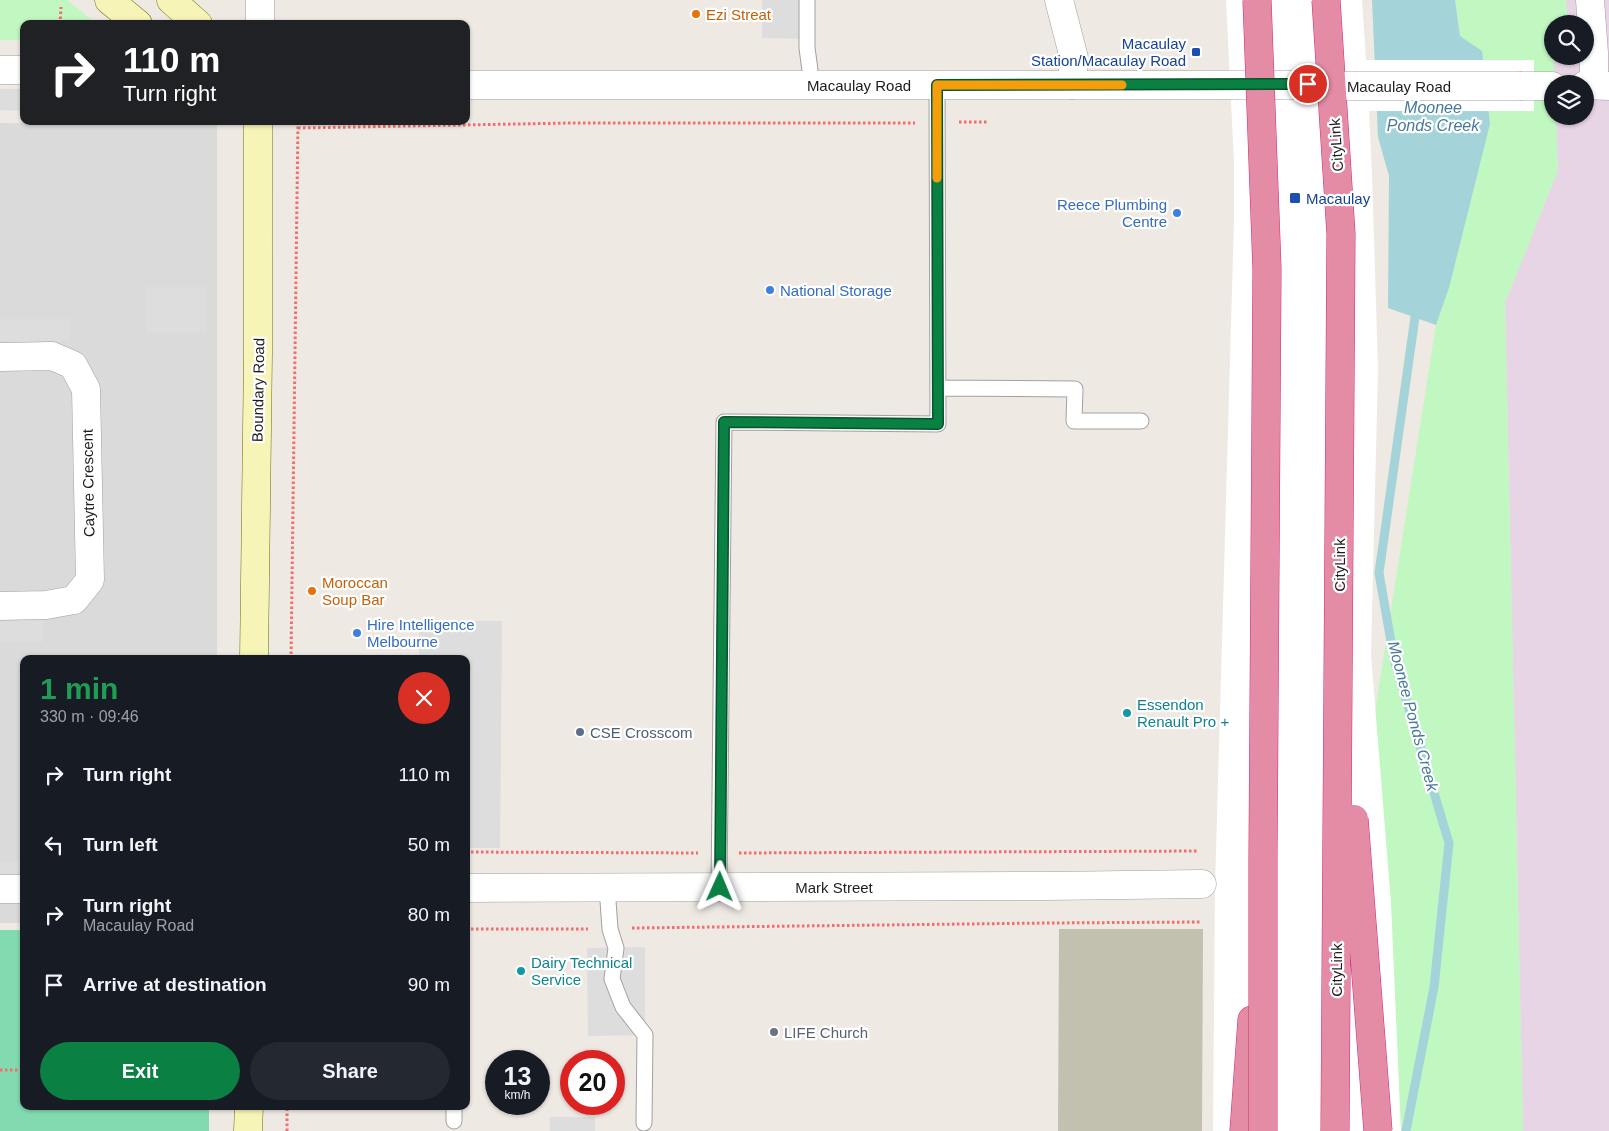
<!DOCTYPE html>
<meta charset="utf-8">
<style>
:root{--surface:#171b24;--page:#242831;--text:#f1f3f6;--muted:#9ea1a6;--accent:#0b8043}
body{margin:0;font-family:Arial,sans-serif;background:var(--page);color:var(--text);height:100vh;display:flex;flex-direction:column;font-size:19px;white-space:nowrap}
*{box-sizing:border-box;margin:0}
p{font-size:16px;color:var(--muted)}
.icon{flex:none;width:28px;height:28px;fill:none;stroke:currentColor;stroke-width:2;stroke-linecap:round;stroke-linejoin:round}
.map{position:relative;flex:1;overflow:hidden}
.drawer{position:absolute;left:20px;top:655px;width:450px;height:455px;display:flex;flex-direction:column;background:var(--surface);border-radius:10px;box-shadow:0 1px 4px #0004}
.drawer>*{flex:none}
.top-card{position:absolute;left:20px;top:20px;width:450px;height:105px;border-radius:10px;box-shadow:0 1px 4px #0004;background:#202124;color:#fff;overflow:hidden}
.tools{position:absolute;left:1544px;top:15px;display:grid;gap:10px}
.tools a{display:grid;place-items:center;width:50px;height:50px;border-radius:50%;background:var(--surface);box-shadow:0 1px 4px #0004;font-size:25px}
.speed{position:absolute;left:485px;top:1050px;display:flex;gap:10px;font-size:25px;font-weight:700;text-align:center}
.speed>*{display:grid;place-content:center;width:65px;height:65px;border-radius:50%;background:var(--surface);box-shadow:0 1px 4px #0004;line-height:1}
.speed small{font-size:12px;font-weight:400}
.speed .limit{border:8px solid #d22;background:#fff;color:#111}
.pin{position:absolute;display:grid;place-items:center;width:42px;height:42px;color:#fff;margin:-21px;border:2px solid #fff;border-radius:50%;box-shadow:0 1px 5px #0007}
.me{position:absolute;width:55px;margin:-28px;rotate:1deg;stroke-linejoin:round;filter:drop-shadow(0 0 4px #0008)}
.turn{display:flex;align-items:center;gap:18px;height:105px;padding:0 20px;font-size:22px}
.turn .icon{width:65px;height:65px;stroke-width:2.5}
.turn b{display:block;font-size:35px;line-height:42px}
.round{display:grid;place-items:center;flex:none;width:52px;height:52px;border-radius:26px;background:var(--page)}
.head{display:flex;align-items:center;justify-content:space-between;height:85px;padding:0 20px}
h1{font-size:30px;font-weight:800;line-height:38px;color:#1e9e55}
.action{display:flex;gap:10px;margin-top:auto;padding:10px 20px}
.action a{flex:1;height:58px;border-radius:30px;background:var(--accent);color:#fff;font-size:20px;font-weight:800;line-height:58px;text-align:center}
.action a+a{background:var(--page);color:var(--text)}
ul{padding:0;list-style:none}
li{display:flex;align-items:center;gap:15px;height:70px;padding:0 20px}
li div{flex:1}
li b{display:block;font-size:19px}
li em{font-style:normal}
.map>svg:first-child{display:block}
</style>
<div class="map">
<svg width="1609" height="1131" viewBox="0 0 1609 1131">
<rect width="100%" height="100%" fill="#eee9e3"/>
<!-- residential -->
<path fill="#dbdada" d="M 0,123 L 217,125 L 217,659 L 24,659 L 24,923 L 0,923 Z"/>
<!-- industrial -->
<path fill="#e7d5e5" fill-rule="evenodd" d="M 1546,0 L 1609,0 L 1609,1131 L 1523,1131 L 1505,303 L 1558,170 L 1554,116 L 1585,116 L 1585,84 L 1552,84 ZM 1552,24 L 1585,24 L 1585,56 L 1552,56 Z"/>
<!-- construction -->
<path fill="#c2c0ae" d="M 1059,929 L 1203,929 L 1202,1131 L 1058,1131 Z"/>
<!-- park -->
<path fill="#c1f7c0" d="M 0,0 L 67,0 L 97,24 L 24,24 L 24,40 L 0,40 Z
M 1455,0 L 1566,0 L 1569,24 L 1552,24 L 1555,84 L 1552,84 L 1552,116 L 1556,116 L 1558,170 L 1505,303 L 1523,1131 L 1365,1131 L 1364,781 L 1436,325 L 1449,288 L 1490,124 L 1460,36 Z"/>
<!-- pitch -->
<path fill="#82dbb0" d="M 0,930 L 24,930 L 24,1106 L 209,1106 L 209,1131 L 0,1131 Z"/>
<!-- parking -->
<path fill="#ddd" d="M 762,0 L 813,0 L 813,39 L 762,38 Z
M 0,89 L 24,89 L 24,111 L 0,110 Z
M 146,287 L 207,287 L 207,333 L 146,333 Z
M 0,319 L 70,319 L 70,341 L 0,341 Z
M 419,620 L 502,621 L 500,848 L 466,848 L 466,659 L 419,659 Z
M 0,621 L 43,621 L 43,642 L 0,642 Z
M 0,862 L 24,862 L 24,882 L 0,882 Z
M 645,947 L 645,1035 L 588,1036 L 587,948 Z
M 550,1117 L 595,1117 L 595,1131 L 550,1131 Z"/>
<!-- water -->
<path fill="#a4d4da" d="M 1372,0 L 1455,0 L 1460,36 L 1482,51 L 1490,124 L 1449,288 L 1436,325 L 1388,308 L 1389,176 L 1378,137 Z"/>
<!-- pier -->
<path fill="#fff" d="M 1226,0 L 1362,0 L 1366,60 L 1534,60 L 1534,111 L 1369,111 L 1372,175 L 1378,368 L 1371,655 L 1391,903 L 1401,1131 L 1213,1131 L 1215,888 L 1234,219 L 1234,162 Z"/>
<g fill="none" stroke-linecap="round" stroke-linejoin="round">
<!-- stream -->
<path stroke="#a4d4da" stroke-width="9" d="M 1406,1131 L 1434,987 L 1449,843 L 1394,659 L 1379,573 L 1415,317"/>
<defs>
<path id="service" d="M 807,0 L 807,48 L 812,85
M 938,388 L 1075,389 L 1074,421 L 1141,421
M 607,887 L 610,929 L 616,948 L 612,979 L 623,1007 L 645,1035 L 644,1123
M 719,887 L 724,422 L 938,424 L 937,85
M 454,1121 L 454,1106"/>
<path id="minor" d="M 1059,0 L 1074,58 L 1072,85
M 1590,0 L 1594,53 L 1594,85
M 260,24 L 260,0
M 0,70 L 24,70
M 0,357 L 52,356 L 73,365 L 86,389 L 90,580 L 74,600 L 46,605 L 0,606
M 466,888 L 1048,886 L 1202,884
M 0,889 L 24,889"/>
<path id="tertiary" d="M 466,85 L 1330,85
M 1585,85 L 1609,86
M 1522,86 L 1552,86"/>
<path id="secondary" d="M 109,0 L 138,24
M 171,0 L 198,24
M 254,659 L 258,354 L 258,121
M 248,1131 L 249,1106"/>
<path id="motorway" d="M 1244,1131 L 1252,1020"/>
</defs>
<!-- service casing -->
<use href="#service" stroke="#a1a1a1" stroke-width="17"/>
<!-- minor casing -->
<use href="#minor" stroke="#a1a1a1" stroke-width="29"/>
<!-- tertiary casing -->
<use href="#tertiary" stroke="#a1a1a1" stroke-width="29"/>
<!-- secondary casing -->
<use href="#secondary" stroke="#6f7008" stroke-width="29"/>
<!-- motorway casing -->
<use href="#motorway" stroke="#d32874" stroke-width="29"/>
<!-- path -->
<path stroke="#f66c6c" stroke-width="3" stroke-dasharray="2.5 2.5" stroke-linecap="butt" d="M 60,24 L 61,7
M 959,122 L 988,122
M 298,128 L 572,123 L 915,123
M 291,659 L 298,121
M 466,852 L 698,853
M 739,853 L 1198,851
M 632,928 L 1048,923 L 1202,922
M 466,929 L 588,929
M 0,1070 L 24,1070
M 287,1131 L 287,1106"/>
<!-- service -->
<use href="#service" stroke="#fff" stroke-width="15"/>
<!-- minor -->
<use href="#minor" stroke="#fff" stroke-width="28"/>
<!-- tertiary -->
<use href="#tertiary" stroke="#fff" stroke-width="28"/>
<!-- secondary -->
<use href="#secondary" stroke="#f7f4b7" stroke-width="28"/>
<!-- motorway -->
<use href="#motorway" stroke="#e48ca5" stroke-width="28"/>
<defs>
<path id="tertiary-bridge" d="M 1330,85 L 1346,86 L 1522,86"/>
<path id="motorway-bridge" d="M 1257,0 L 1267,269 L 1263,856 L 1263,1131
M 1326,0 L 1341,234 L 1335,1131
M 1354,819 L 1378,1131"/>
</defs>
<!-- tertiary-bridge casing -->
<use href="#tertiary-bridge" stroke="#a1a1a1" stroke-width="29" stroke-linecap="butt"/>
<!-- motorway-bridge casing -->
<use href="#motorway-bridge" stroke="#d32874" stroke-width="29" stroke-linecap="butt"/>
<!-- tertiary-bridge -->
<use href="#tertiary-bridge" stroke="#fff" stroke-width="28"/>
<!-- motorway-bridge -->
<use href="#motorway-bridge" stroke="#e48ca5" stroke-width="28"/>
</g>
<g fill="none" stroke-linecap="round" stroke-linejoin="round">
<defs>
<path id="route" d="M 720,887 L 724,422 L 938,424 L 937,85 L 1308,84"/>
</defs>
<!-- route casing -->
<use href="#route" stroke="#07532c" stroke-width="12"/>
<!-- route -->
<use href="#route" stroke="#0b8043" stroke-width="9"/>
<!-- slow -->
<path stroke="#f59e0b" stroke-width="9" d="M 937,178 L 937,85 L 1122,85"/>
</g>
<!-- markers -->
<g fill="#e8710a" stroke="#fff" stroke-width="2">
<circle cx="696" cy="14" r="5"/>
<circle cx="312" cy="591" r="5"/>
</g>
<g fill="#1a4fb4" stroke="#fff" stroke-width="2">
<rect x="1191" y="47" width="10" height="10" rx="2.5"/>
<rect x="1289" y="192" width="12" height="12" rx="2.5"/>
</g>
<g fill="#3f7fe0" stroke="#fff" stroke-width="2">
<circle cx="1177" cy="213" r="5"/>
<circle cx="770" cy="290" r="5"/>
<circle cx="357" cy="633" r="5"/>
</g>
<g fill="#0f9aa8" stroke="#fff" stroke-width="2">
<circle cx="1127" cy="713" r="5"/>
<circle cx="521" cy="971" r="5"/>
</g>
<circle fill="#5c6f8a" stroke="#fff" stroke-width="2" cx="580" cy="732" r="5"/>
<circle fill="#6b7280" stroke="#fff" stroke-width="2" cx="774" cy="1032" r="5"/>
<g text-anchor="middle" dominant-baseline="central" stroke-width="4.5" stroke-linejoin="round" paint-order="stroke">
<!-- food labels -->
<g font-size="15" fill="#c56008" stroke="#fff" text-anchor="start">
<text x="706" y="14">Ezi Streat</text>
<text x="322" y="582">Moroccan<tspan x="322" dy="17">Soup Bar</tspan></text>
</g>
<!-- transit labels -->
<g font-size="15" fill="#164399" stroke="#fff" text-anchor="end">
<text x="1186" y="43">Macaulay<tspan x="1186" dy="17">Station/Macaulay Road</tspan></text>
<text x="1306" y="198" text-anchor="start">Macaulay</text>
</g>
<!-- street labels -->
<g font-size="15" fill="#1d1d1d" stroke="#fff">
<text x="859" y="85">Macaulay Road</text>
<text x="1399" y="86">Macaulay Road</text>
<text transform="translate(1336 145) rotate(-94)">CityLink</text>
<text transform="translate(258 390) rotate(-89)">Boundary Road</text>
<text transform="translate(88 483) rotate(-91)">Caytre Crescent</text>
<text transform="translate(1339 565) rotate(-90)">CityLink</text>
<text x="834" y="887">Mark Street</text>
<text transform="translate(1336 970) rotate(-90)">CityLink</text>
</g>
<!-- shop labels -->
<g font-size="15" fill="#366cbe" stroke="#fff" text-anchor="start">
<text x="1167" y="204" text-anchor="end">Reece Plumbing<tspan x="1167" dy="17">Centre</tspan></text>
<text x="780" y="290">National Storage</text>
<text x="367" y="624">Hire Intelligence<tspan x="367" dy="17">Melbourne</tspan></text>
</g>
<!-- culture labels -->
<g font-size="15" fill="#0d838f" stroke="#fff" text-anchor="start">
<text x="1137" y="704">Essendon<tspan x="1137" dy="17">Renault Pro +</tspan></text>
<text x="531" y="962">Dairy Technical<tspan x="531" dy="17">Service</tspan></text>
</g>
<!-- service labels -->
<g font-size="15" fill="#4e5e75" stroke="#fff" text-anchor="start">
<text x="590" y="732">CSE Crosscom</text>
</g>
<!-- worship labels -->
<g font-size="15" fill="#5b616d" stroke="#fff" text-anchor="start">
<text x="784" y="1032">LIFE Church</text>
</g>
<!-- water labels -->
<g font-size="16" font-style="italic" fill="#46789a" stroke="#fff">
<text x="1433" y="107">Moonee<tspan x="1433" dy="18">Ponds Creek</tspan></text>
<text transform="translate(1413 716) rotate(75)">Moonee Ponds Creek</text>
</g>
</g>
</svg>
<div class="tools">
<a><svg class="icon" aria-label="search" viewBox="0 0 24 24"><circle cx="10" cy="10" r="6"/><path d="M15 15l6 6"/></svg></a>
<a><svg class="icon" aria-label="layers" viewBox="0 0 24 24"><path d="M12 4l9 5-9 5-9-5zM3 14l9 5 9-5"/></svg></a>
</div>
<div class="speed"><div>13<small>km/h</small></div><div class="limit">20</div></div>
<div class="pin" style="left:1308px;top:84px;background:#d93025"><svg class="icon" aria-label="arrive" viewBox="0 0 24 24"><path d="M6 21V4h12l-3 4 3 4H6"/></svg></div>
<svg class="me" style="left:720px;top:887px" viewBox="-20 -20 40 40"><path d="M0-17L14 15 0 8-14 15z" fill="#0b8043" stroke="#fff" stroke-width="4"/></svg>
<div class="top-card">
<div class="turn"><svg class="icon" aria-label="right" viewBox="0 0 24 24"><path d="M7 20v-9h11M14 6l5 5-5 5"/></svg><div><b>110 m</b>Turn right</div></div>
</div>
<section class="drawer">
<div class="head"><div><h1>1 min</h1><p>330 m · 09:46</p></div><a class="round" style="background:#d93025;color:#fff"><svg class="icon" aria-label="close" viewBox="0 0 24 24"><path d="M6 6l12 12M18 6L6 18"/></svg></a></div>
<ul>
<li><svg class="icon" aria-label="right" viewBox="0 0 24 24"><path d="M7 20v-9h11M14 6l5 5-5 5"/></svg><div><b>Turn right</b></div><em>110 m</em></li>
<li><svg class="icon" aria-label="left" viewBox="0 0 24 24"><path d="M17 20v-9H6M10 6l-5 5 5 5"/></svg><div><b>Turn left</b></div><em>50 m</em></li>
<li><svg class="icon" aria-label="right" viewBox="0 0 24 24"><path d="M7 20v-9h11M14 6l5 5-5 5"/></svg><div><b>Turn right</b><p>Macaulay Road</p></div><em>80 m</em></li>
<li><svg class="icon" aria-label="arrive" viewBox="0 0 24 24"><path d="M6 21V4h12l-3 4 3 4H6"/></svg><div><b>Arrive at destination</b></div><em>90 m</em></li>
</ul>
<div class="action"><a>Exit</a><a>Share</a></div>
</section>
</div>
